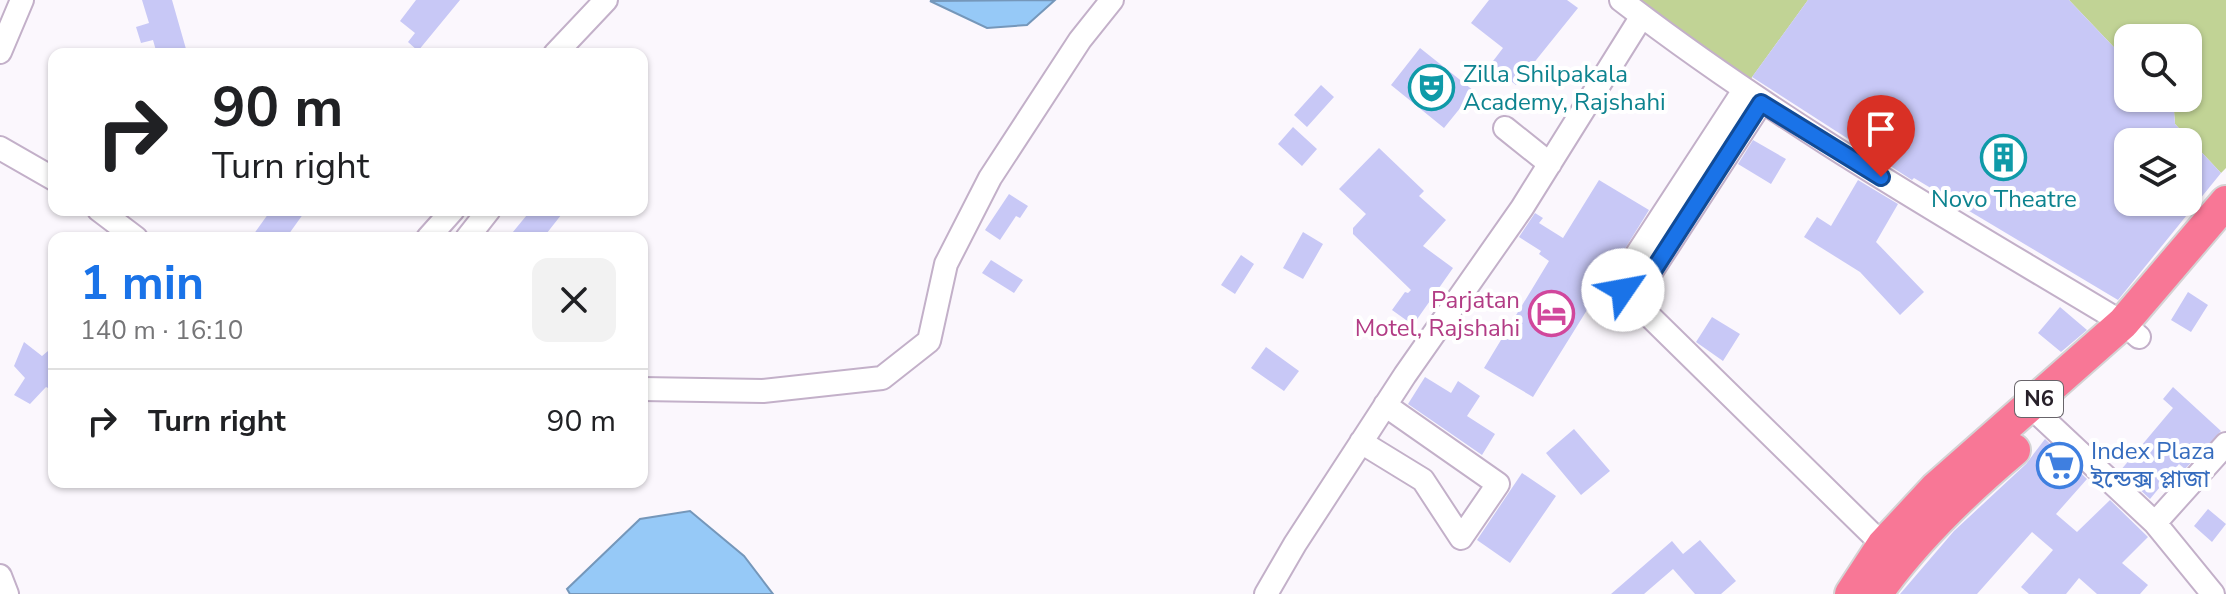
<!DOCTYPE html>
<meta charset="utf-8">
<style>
:root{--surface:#fff;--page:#f2f2f2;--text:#202124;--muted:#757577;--line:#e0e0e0;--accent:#1a73e8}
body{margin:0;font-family:"Nunito Sans","Noto Sans Bengali",sans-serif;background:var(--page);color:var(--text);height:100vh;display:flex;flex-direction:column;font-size:30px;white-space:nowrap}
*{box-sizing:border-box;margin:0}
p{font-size:26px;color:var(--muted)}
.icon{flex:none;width:44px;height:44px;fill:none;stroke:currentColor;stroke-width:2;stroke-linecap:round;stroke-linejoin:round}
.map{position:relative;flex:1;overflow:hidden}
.side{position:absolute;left:48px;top:232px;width:600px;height:256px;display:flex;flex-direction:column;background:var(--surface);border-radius:16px;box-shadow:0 2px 6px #0004}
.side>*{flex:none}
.guide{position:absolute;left:48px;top:48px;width:600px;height:168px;border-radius:16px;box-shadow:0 2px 6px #0004;background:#fff;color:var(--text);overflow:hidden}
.controls{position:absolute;left:2114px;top:24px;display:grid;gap:16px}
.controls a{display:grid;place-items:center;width:88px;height:88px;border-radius:16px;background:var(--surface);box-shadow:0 2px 6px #0004;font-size:40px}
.pin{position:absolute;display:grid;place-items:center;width:68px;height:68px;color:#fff;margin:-82px -34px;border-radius:50% 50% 50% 0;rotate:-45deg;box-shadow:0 0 8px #0007}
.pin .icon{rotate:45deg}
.me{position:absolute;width:88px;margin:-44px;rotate:57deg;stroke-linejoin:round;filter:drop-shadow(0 0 6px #0008)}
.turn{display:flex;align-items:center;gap:28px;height:168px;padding:0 32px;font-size:36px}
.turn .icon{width:104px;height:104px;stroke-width:2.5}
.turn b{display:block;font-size:56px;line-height:68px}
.round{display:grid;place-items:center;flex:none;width:84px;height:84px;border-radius:16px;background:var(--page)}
.summary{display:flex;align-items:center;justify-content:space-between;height:136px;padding:0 32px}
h1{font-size:48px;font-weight:700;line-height:60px;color:var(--accent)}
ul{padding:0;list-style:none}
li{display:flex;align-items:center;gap:24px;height:104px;padding:0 32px;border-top:2px solid var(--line)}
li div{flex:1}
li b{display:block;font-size:30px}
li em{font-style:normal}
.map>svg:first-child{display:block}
</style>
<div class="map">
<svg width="2226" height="594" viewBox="0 0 2226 594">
<rect width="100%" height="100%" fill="#fbf7fd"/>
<!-- green -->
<path fill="#c1d395" d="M 1635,0 L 1808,0 L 1750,80 Z
M 2069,0 L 2226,0 L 2226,168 L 2221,173 L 2175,124 L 2174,111 L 2162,98 L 2188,98 L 2188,38 L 2128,38 L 2128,62 Z"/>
<!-- water -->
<path fill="#96c9f7" stroke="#7597ba" stroke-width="2" d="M 1055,0 L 1027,25 L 987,28 L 930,1 Z
M 690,511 L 744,556 L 773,594 L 570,594 L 567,589 L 640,519 Z"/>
<!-- building -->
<path fill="#c8c8f6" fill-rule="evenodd" d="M 142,0 L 172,0 L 186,49 L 157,54 L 153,40 L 141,43 L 136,27 L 149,23 Z
M 416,0 L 460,0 L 418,51 L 408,42 L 415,33 L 400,21 Z
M 1489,0 L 1567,0 L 1578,8 L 1516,85 L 1490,65 L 1503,48 L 1471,23 Z
M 1808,0 L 2069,0 L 2128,62 L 2128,98 L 2162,98 L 2174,111 L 2175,124 L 2221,173 L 2118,300 L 1914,178 L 1912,180 L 1752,77 ZM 2128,142 L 2188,142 L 2188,202 L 2128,202 Z
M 1420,48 L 1474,91 L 1444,128 L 1391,85 Z
M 1321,85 L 1334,97 L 1307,127 L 1294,115 Z
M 1293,127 L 1317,149 L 1302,166 L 1278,144 Z
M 1753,140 L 1786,159 L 1771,184 L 1738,164 Z
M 1379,148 L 1424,191 L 1419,196 L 1446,220 L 1423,246 L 1453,268 L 1413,325 L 1392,310 L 1405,292 L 1408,293 L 1411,290 L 1353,234 L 1353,228 L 1366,214 L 1339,189 Z
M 1599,180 L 1649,210 L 1533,397 L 1484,368 L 1549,261 L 1539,254 L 1541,251 L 1519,237 L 1535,213 L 1543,218 L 1539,223 L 1563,238 Z
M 1858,180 L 1898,204 L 1876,242 L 1924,292 L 1900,315 L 1860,272 L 1804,237 L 1817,217 L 1831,226 Z
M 1009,194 L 1028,206 L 1020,218 L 1016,216 L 1000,240 L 985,230 Z
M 271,210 L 306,210 L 286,238 L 251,238 Z
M 531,210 L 565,210 L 543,238 L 508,238 Z
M 1303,232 L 1323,244 L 1303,279 L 1283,268 Z
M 1241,255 L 1254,264 L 1235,294 L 1221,285 Z
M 991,260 L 1023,280 L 1014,293 L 982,273 Z
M 2188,292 L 2208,305 L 2191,332 L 2171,320 Z
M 2060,307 L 2087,330 L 2061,352 L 2038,333 Z
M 1712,317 L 1740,334 L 1723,361 L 1696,342 Z
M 24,342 L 42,356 L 54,346 L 54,391 L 46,387 L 30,404 L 14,395 L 25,378 L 14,366 Z
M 1266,347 L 1299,371 L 1284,391 L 1251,368 Z
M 1425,377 L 1451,393 L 1458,381 L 1480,396 L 1467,416 L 1495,434 L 1482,455 L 1408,404 Z
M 2173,387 L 2221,431 L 2185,469 L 2179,464 L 2150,499 L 2120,471 L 2173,408 L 2163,399 Z
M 1574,429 L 1610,471 L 1581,495 L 1546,453 Z
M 2045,439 L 2087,479 L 2056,514 L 2077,532 L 2110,500 L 2148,537 L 2122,563 L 2148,585 L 2140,594 L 2097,594 L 2079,578 L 2066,594 L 2029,594 L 2021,587 L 2053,550 L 2032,532 L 1977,594 L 1900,594 L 1954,531 L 2026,464 Z
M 1522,473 L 1556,496 L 1510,563 L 1477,540 Z
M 2208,509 L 2226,524 L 2212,542 L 2194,526 Z
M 1700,540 L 1736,581 L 1721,594 L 1695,594 L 1673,569 L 1644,594 L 1611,594 L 1672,541 L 1683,554 Z"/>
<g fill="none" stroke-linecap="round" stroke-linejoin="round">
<defs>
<path id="minor" d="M 1621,0 C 1779,122 1952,220 2123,323 L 2139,337
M 0,52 L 22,0
M 555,54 L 606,0
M 1505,128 L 1550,164
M 0,148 L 54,179
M 99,210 L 136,238
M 428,238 L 453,210
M 467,238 L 489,210
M 1626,271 L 1744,90
M 1644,283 L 1761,103
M 1623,290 L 1628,293 L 1638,292 L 1644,283 L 1641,274 L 1632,270 L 1626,271 L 1620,280 L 1623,290 L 1883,545
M 642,389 L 763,391 L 882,378 L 929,341 L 946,264 L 990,178 L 1080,40 L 1112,0
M 2031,407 L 2155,523 L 2226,444
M 1361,442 L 1423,480 L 1461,538 L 1498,484 L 1385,405
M 2155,523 L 2213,594
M 0,576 L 7,594
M 1266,594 L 1295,544 L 1405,375 L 1522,208 L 1642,16"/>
<path id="highway" d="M 1851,594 L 1883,545 L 1936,488 L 2123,323 L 2226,202
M 1876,594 C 1914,540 1964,492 2014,450"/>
</defs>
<!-- minor casing -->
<use href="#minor" stroke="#c3b0c9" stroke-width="26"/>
<!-- highway casing -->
<use href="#highway" stroke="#d4d3d4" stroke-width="36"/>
<!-- minor -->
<use href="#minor" stroke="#fff" stroke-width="22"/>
<!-- highway -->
<use href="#highway" stroke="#f87796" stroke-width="32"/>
</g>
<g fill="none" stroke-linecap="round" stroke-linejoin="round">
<defs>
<path id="route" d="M 1623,290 L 1633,294 L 1642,288 L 1761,103 L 1881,177"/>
</defs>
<!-- route casing -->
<use href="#route" stroke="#114b97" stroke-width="20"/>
<!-- route -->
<use href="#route" stroke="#1a73e8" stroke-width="14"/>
</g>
<!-- icons -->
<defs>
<symbol id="theatre-ring" viewBox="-11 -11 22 22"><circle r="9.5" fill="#fff" stroke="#0f9aa8" stroke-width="1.5"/><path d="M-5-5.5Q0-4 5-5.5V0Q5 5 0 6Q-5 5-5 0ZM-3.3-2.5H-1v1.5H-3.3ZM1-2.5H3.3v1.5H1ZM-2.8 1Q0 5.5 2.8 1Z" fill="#0f9aa8"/></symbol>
<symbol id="building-ring" viewBox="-11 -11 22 22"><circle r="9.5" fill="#fff" stroke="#0f9aa8" stroke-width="1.5"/><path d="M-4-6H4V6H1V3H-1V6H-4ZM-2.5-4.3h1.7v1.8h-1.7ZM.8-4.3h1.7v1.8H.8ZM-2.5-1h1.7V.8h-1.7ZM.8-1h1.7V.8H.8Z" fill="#0f9aa8"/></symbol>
<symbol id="hotel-ring" viewBox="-11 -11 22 22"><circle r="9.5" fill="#fff" stroke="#d1479c" stroke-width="1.5"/><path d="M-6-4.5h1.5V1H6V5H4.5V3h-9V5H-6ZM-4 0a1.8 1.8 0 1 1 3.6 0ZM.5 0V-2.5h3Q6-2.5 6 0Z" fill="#d1479c"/></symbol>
<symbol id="supermarket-ring" viewBox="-11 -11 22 22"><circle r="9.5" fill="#fff" stroke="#3f7fe0" stroke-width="1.5"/><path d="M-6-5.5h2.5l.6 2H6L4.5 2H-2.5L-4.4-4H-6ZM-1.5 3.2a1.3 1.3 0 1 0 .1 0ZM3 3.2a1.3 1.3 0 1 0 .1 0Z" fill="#3f7fe0"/></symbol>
</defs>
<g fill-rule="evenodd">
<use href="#theatre-ring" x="1406" y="62" width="51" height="51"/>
<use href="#building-ring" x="1978" y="132" width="51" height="51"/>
<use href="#hotel-ring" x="1526" y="288" width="51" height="51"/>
<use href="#supermarket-ring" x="2034" y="440" width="51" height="51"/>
</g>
<g text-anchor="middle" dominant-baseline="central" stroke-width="8" stroke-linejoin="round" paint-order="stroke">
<!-- shield labels -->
<rect fill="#fff" stroke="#68646a" stroke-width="2" x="2015" y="381" width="48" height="36" rx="6"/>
<g font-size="22" font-weight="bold" fill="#28212a">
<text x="2039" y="399">N6</text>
</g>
<!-- culture labels -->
<g font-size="24" fill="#0d838f" stroke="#fff" text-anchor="start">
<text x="1463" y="74">Zilla Shilpakala<tspan x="1463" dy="28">Academy, Rajshahi</tspan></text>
<text x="2004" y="199" text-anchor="middle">Novo Theatre</text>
</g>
<!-- hotel labels -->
<g font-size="24" fill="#b23c85" stroke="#fff" text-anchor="end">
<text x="1520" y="300">Parjatan<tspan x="1520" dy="28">Motel, Rajshahi</tspan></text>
</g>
<!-- shop labels -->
<g font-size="24" fill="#366cbe" stroke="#fff" text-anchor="start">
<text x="2091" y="451">Index Plaza<tspan x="2091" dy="28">ইন্ডেক্স প্লাজা</tspan></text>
</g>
</g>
</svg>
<div class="controls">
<a><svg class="icon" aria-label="search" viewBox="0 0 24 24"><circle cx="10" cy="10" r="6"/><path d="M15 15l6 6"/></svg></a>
<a><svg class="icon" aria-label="layers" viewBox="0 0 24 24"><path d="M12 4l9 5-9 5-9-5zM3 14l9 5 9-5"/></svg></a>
</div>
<div class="pin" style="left:1881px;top:177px;background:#d93025"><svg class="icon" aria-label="arrive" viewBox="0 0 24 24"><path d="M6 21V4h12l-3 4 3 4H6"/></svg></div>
<svg class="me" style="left:1623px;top:290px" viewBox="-20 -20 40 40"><circle r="19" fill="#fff"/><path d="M0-13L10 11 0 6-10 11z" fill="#1a73e8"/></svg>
<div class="guide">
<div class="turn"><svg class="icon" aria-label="right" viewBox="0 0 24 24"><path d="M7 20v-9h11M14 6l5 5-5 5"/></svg><div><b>90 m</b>Turn right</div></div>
</div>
<section class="side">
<div class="summary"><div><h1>1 min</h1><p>140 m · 16:10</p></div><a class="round"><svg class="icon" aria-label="close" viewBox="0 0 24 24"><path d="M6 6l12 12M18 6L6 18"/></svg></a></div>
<ul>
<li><svg class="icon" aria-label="right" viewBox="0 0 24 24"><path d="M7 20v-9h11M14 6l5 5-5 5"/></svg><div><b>Turn right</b></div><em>90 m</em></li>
</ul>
</section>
</div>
